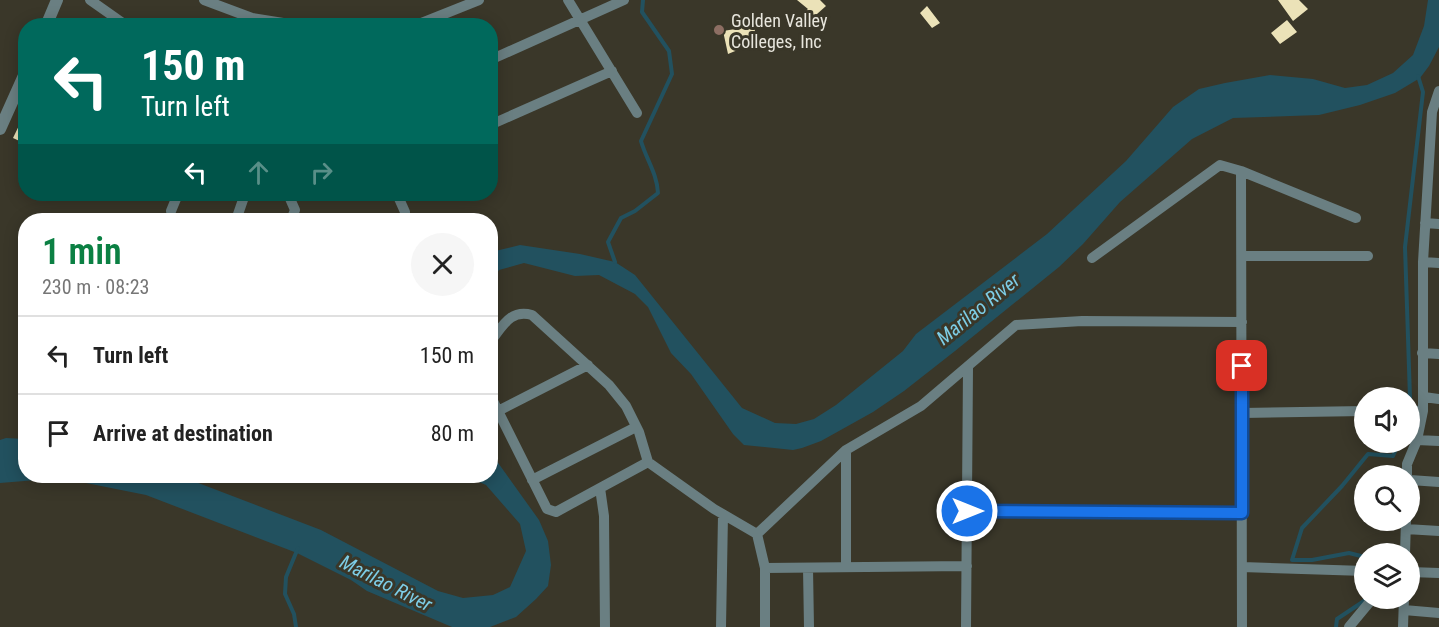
<!DOCTYPE html>
<meta charset="utf-8">
<style>
:root{--surface:#fff;--page:#f6f6f6;--text:#222;--muted:#767676;--line:#e0e0e0;--accent:#0b8043}
body{margin:0;font-family:"Roboto Condensed",sans-serif;background:var(--page);color:var(--text);height:100vh;display:flex;flex-direction:column;font-size:22px;white-space:nowrap}
*{box-sizing:border-box;margin:0}
p{font-size:20px;color:var(--muted)}
.icon{flex:none;width:33px;height:33px;fill:none;stroke:currentColor;stroke-width:2;stroke-linecap:round;stroke-linejoin:round}
.map{position:relative;flex:1;overflow:hidden}
.details{position:absolute;left:18px;top:213px;width:480px;height:270px;display:flex;flex-direction:column;background:var(--surface);border-radius:24px;box-shadow:0 3px 15px #0003}
.details>*{flex:none}
.hud{position:absolute;left:18px;top:18px;width:480px;height:183px;border-radius:24px;box-shadow:0 3px 15px #0003;background:#00695c;color:#fff;overflow:hidden}
.tools{position:absolute;left:1354px;top:387px;display:grid;gap:12px}
.tools a{display:grid;place-items:center;width:66px;height:66px;border-radius:50%;background:var(--surface);box-shadow:0 3px 15px #0003;font-size:30px}
.pin{position:absolute;display:grid;place-items:center;width:51px;height:51px;color:#fff;margin:-26px;border-radius:12px;box-shadow:0 3px 9px #0006}
.me{position:absolute;width:66px;margin:-33px;rotate:90deg;stroke-linejoin:round;filter:drop-shadow(0 0 4px #0008)}
.turn{display:flex;align-items:center;gap:21px;height:126px;padding:0 24px;font-size:27px}
.turn .icon{width:78px;height:78px;stroke-width:2.5}
.turn b{display:block;font-size:42px;line-height:51px}
.lanes{display:flex;align-items:center;height:57px;padding:0 24px;background:#0003;justify-content:center;gap:30px;direction:ltr}
.lanes .off{opacity:.35}
.round{display:grid;place-items:center;flex:none;width:63px;height:63px;border-radius:32px;background:var(--page)}
.headline{display:flex;align-items:center;justify-content:space-between;height:102px;padding:0 24px}
h1{font-size:36px;font-weight:600;line-height:45px;color:var(--accent)}
ul{padding:0;list-style:none}
li{display:flex;align-items:center;gap:18px;height:78px;padding:0 24px;border-top:2px solid var(--line)}
li div{flex:1}
li b{display:block;font-size:22px}
li em{font-style:normal}
.map>svg:first-child{display:block}
</style>
<div class="map">
<svg width="1439" height="627" viewBox="0 0 1439 627">
<rect width="100%" height="100%" fill="#3a3729"/>
<!-- water -->
<path fill="#22515f" d="M 1428,0 L 1439,0 L 1439,47 L 1429,66 L 1420,78 L 1395,93 L 1360,105 L 1319,115 L 1233,118 L 1192,139 L 1120,202 L 1083,244 L 1059,267 L 955,351 L 904,391 L 873,412 L 821,441 L 802,448 L 793,450 L 744,445 L 733,434 L 691,374 L 671,353 L 648,307 L 635,294 L 599,275 L 575,276 L 524,263 L 499,270 L 491,282 L 491,252 L 520,245 L 580,254 L 615,262 L 635,275 L 742,408 L 775,423 L 796,424 L 814,419 L 836,405 L 903,351 L 916,334 L 1047,234 L 1126,161 L 1173,107 L 1199,89 L 1225,83 L 1270,75 L 1313,79 L 1345,88 L 1367,85 L 1393,73 L 1413,55 L 1424,26 Z
M 6,438 L 25,439 L 26,476 L 180,476 L 321,530 L 438,591 L 463,598 L 493,595 L 510,587 L 526,551 L 520,524 L 486,485 L 465,476 L 490,476 L 491,453 L 539,520 L 548,541 L 551,565 L 548,586 L 536,599 L 516,617 L 490,627 L 452,627 L 367,591 L 351,580 L 297,553 L 146,495 L 61,478 L 0,483 L 0,440 Z"/>
<g fill="none" stroke-linecap="round" stroke-linejoin="round">
<!-- stream -->
<path stroke="#22515f" stroke-width="4" d="M 615,262 L 608,242 L 621,218 L 635,211 L 658,193 C 657,173 646,159 641,141 L 672,74 L 669,51 L 642,12 L 643,0
M 1410,398 L 1405,247 L 1423,92 L 1418,76
M 1365,557 L 1349,553 L 1312,560 L 1292,560 L 1302,528 L 1342,486 L 1368,454 L 1393,456 L 1399,442
M 296,627 L 294,614 L 285,594 L 286,577 L 298,548
M 1336,627 L 1337,619 L 1367,599"/>
</g>
<!-- building -->
<path fill="#ebe2b8" d="M 797,0 L 820,0 L 826,6 L 808,22 L 802,14 L 808,9 Z
M 1278,0 L 1299,0 L 1308,9 L 1293,21 Z
M 927,6 L 940,23 L 932,28 L 920,13 Z
M 1287,20 L 1297,32 L 1280,44 L 1271,33 Z
M 754,26 L 757,42 L 728,54 L 723,31 Z
M 26,111 L 26,144 L 13,138 Z"/>
<g fill="none" stroke-linecap="round" stroke-linejoin="round">
<!-- minor -->
<path stroke="#6a7f82" stroke-width="10" d="M 90,0 L 127,26
M 204,0 L 252,18 L 302,26
M 568,0 L 637,113
M 414,26 L 479,0
M 490,60 L 624,0
M 490,125 L 612,71
M 1241,171 L 1356,218
M 288,194 L 295,210 L 291,220
M 397,194 L 405,212
M 171,211 L 178,194
M 236,220 L 245,194
M 1425,223 L 1439,224
M 1242,256 L 1368,256
M 1092,258 L 1220,165 L 1241,171 L 1242,627
M 1423,262 L 1439,263
M 490,342 C 503,326 510,309 532,315 L 609,385 L 626,406 L 639,432 L 648,462 L 714,509 L 757,534
M 1422,353 L 1439,354
M 490,395 L 547,509 L 556,512 L 648,462
M 1424,397 L 1439,399
M 498,411 L 588,365
M 1410,411 L 1423,411
M 1242,413 L 1365,411
M 1417,440 L 1439,441
M 1407,476 L 1407,464 L 1417,440 L 1423,411 L 1423,262 L 1432,112 L 1439,91
M 532,480 L 636,427
M 1410,480 L 1439,482
M 600,488 L 604,516 L 605,627
M 967,511 L 1242,513
M 1406,529 L 1439,531
M 757,534 L 846,450 L 921,406 L 1016,325 L 1082,321 L 1242,322
M 757,534 L 765,568 L 765,627
M 1405,554 L 1406,520
M 846,567 L 846,450
M 1242,567 L 1365,571
M 765,568 L 967,566
M 808,568 L 809,627
M 1410,572 L 1439,573
M 1404,610 L 1439,613
M 721,627 L 723,515
M 966,627 L 968,368
M 1349,627 L 1373,598
M 1403,627 L 1404,598"/>
<!-- tertiary -->
<path stroke="#6a7f82" stroke-width="12" d="M 46,26 L 57,0
M 0,129 L 26,71"/>
</g>
<g fill="none" stroke-linecap="round" stroke-linejoin="round">
<defs>
<path id="route" d="M 967,511 L 1242,513 L 1242,366"/>
</defs>
<!-- route casing -->
<use href="#route" stroke="#114b97" stroke-width="15"/>
<!-- route -->
<use href="#route" stroke="#1a73e8" stroke-width="10"/>
</g>
<!-- markers -->
<circle fill="#8d6e63" stroke="#3a3729" stroke-width="2" cx="719" cy="30" r="6"/>
<g text-anchor="middle" dominant-baseline="central" stroke-width="6" stroke-linejoin="round" paint-order="stroke">
<!-- poi labels -->
<g font-size="18" fill="#e8e6dd" stroke="#3a3729" text-anchor="start">
<text x="731" y="20">Golden Valley<tspan x="731" dy="21">Colleges, Inc</tspan></text>
</g>
<!-- water labels -->
<g font-size="20" font-style="italic" fill="#7dcde6" stroke="#3a3729">
<text transform="translate(978 309) rotate(-39)">Marilao River</text>
<text transform="translate(386 583) rotate(27)">Marilao River</text>
</g>
</g>
</svg>
<div class="tools">
<a><svg class="icon" aria-label="sound" viewBox="0 0 24 24"><path d="M4 9h4l5-4v14l-5-4H4zM17 9q2 3 0 6"/></svg></a>
<a><svg class="icon" aria-label="search" viewBox="0 0 24 24"><circle cx="10" cy="10" r="6"/><path d="M15 15l6 6"/></svg></a>
<a><svg class="icon" aria-label="layers" viewBox="0 0 24 24"><path d="M12 4l9 5-9 5-9-5zM3 14l9 5 9-5"/></svg></a>
</div>
<div class="pin" style="left:1242px;top:366px;background:#d93025"><svg class="icon" aria-label="arrive" viewBox="0 0 24 24"><path d="M6 21V4h12l-3 4 3 4H6"/></svg></div>
<svg class="me" style="left:967px;top:511px" viewBox="-20 -20 40 40"><circle r="17" fill="#1a73e8" stroke="#fff" stroke-width="3"/><path d="M0-11L8 9 0 5-8 9z" fill="#fff"/></svg>
<div class="hud">
<div class="turn"><svg class="icon" aria-label="left" viewBox="0 0 24 24"><path d="M17 20v-9H6M10 6l-5 5 5 5"/></svg><div><b>150 m</b>Turn left</div></div>
<div class="lanes"><svg class="icon" aria-label="left" viewBox="0 0 24 24"><path d="M17 20v-9H6M10 6l-5 5 5 5"/></svg><svg class="icon off" aria-label="ahead" viewBox="0 0 24 24"><path d="M12 20V5M6 11l6-6 6 6"/></svg><svg class="icon off" aria-label="right" viewBox="0 0 24 24"><path d="M7 20v-9h11M14 6l5 5-5 5"/></svg></div>
</div>
<section class="details">
<div class="headline"><div><h1>1 min</h1><p>230 m · 08:23</p></div><a class="round"><svg class="icon" aria-label="close" viewBox="0 0 24 24"><path d="M6 6l12 12M18 6L6 18"/></svg></a></div>
<ul>
<li><svg class="icon" aria-label="left" viewBox="0 0 24 24"><path d="M17 20v-9H6M10 6l-5 5 5 5"/></svg><div><b>Turn left</b></div><em>150 m</em></li>
<li><svg class="icon" aria-label="arrive" viewBox="0 0 24 24"><path d="M6 21V4h12l-3 4 3 4H6"/></svg><div><b>Arrive at destination</b></div><em>80 m</em></li>
</ul>
</section>
</div>
